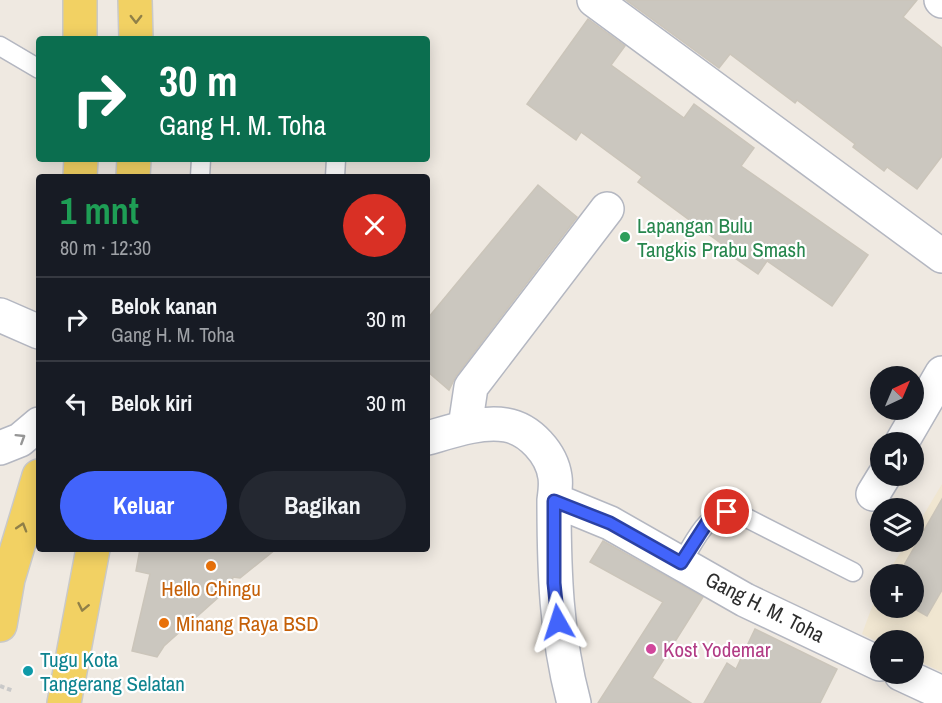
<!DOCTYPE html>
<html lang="id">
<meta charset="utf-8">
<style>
:root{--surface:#171b24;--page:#242831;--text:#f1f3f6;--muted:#9ea1a6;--line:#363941;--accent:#4264fb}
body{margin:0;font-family:"Archivo Narrow",sans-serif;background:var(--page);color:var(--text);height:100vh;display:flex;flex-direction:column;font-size:22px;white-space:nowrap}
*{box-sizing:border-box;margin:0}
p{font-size:20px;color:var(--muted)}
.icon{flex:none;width:33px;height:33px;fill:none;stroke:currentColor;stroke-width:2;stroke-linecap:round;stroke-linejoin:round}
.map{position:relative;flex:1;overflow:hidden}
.details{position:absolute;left:36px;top:174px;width:394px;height:378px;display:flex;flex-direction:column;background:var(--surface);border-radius:6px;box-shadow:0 3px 15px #0003}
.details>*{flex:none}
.hud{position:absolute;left:36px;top:36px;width:394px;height:126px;border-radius:6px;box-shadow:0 3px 15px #0003;background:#0b6e4f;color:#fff;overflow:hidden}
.needle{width:39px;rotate:44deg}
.tools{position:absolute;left:870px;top:366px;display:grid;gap:12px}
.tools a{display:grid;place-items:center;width:54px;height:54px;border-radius:50%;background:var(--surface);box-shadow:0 3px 15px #0003;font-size:30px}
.pin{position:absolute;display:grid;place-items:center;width:51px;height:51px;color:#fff;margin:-26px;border:3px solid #fff;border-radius:50%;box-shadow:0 2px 6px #0007}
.me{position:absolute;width:66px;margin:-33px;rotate:354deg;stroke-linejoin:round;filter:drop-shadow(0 0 4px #0008)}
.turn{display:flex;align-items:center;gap:21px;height:126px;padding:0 24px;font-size:27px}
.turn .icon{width:78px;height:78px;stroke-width:2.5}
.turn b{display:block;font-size:42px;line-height:51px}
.round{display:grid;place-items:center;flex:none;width:63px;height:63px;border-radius:32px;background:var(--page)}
.head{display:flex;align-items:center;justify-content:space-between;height:102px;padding:0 24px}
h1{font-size:36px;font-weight:800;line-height:45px;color:#1e9e55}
.action{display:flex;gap:12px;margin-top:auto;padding:12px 24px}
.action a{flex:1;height:69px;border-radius:36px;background:var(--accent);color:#fff;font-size:24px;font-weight:800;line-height:69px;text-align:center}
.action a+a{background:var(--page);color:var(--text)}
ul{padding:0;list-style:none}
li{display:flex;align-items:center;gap:18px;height:84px;padding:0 24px;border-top:2px solid var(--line)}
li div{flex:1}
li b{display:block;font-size:22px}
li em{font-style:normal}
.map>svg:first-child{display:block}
</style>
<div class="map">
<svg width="942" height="703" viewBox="0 0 942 703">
<rect width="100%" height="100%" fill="#efe9e1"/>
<!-- education -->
<path fill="#f0e6d1" d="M 942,484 L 942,672 L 914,659 L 914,640 L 880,640 L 880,643 L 862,634 L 880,585 L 880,608 L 914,608 L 914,574 L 887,574 L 907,542 L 914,542 L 914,531 Z"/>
<!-- building -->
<path fill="#cbc7bf" stroke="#cbc5ba" stroke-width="1.5" d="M 626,0 L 917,0 L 903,17 L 942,48 L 942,156 L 917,189 L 887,167 L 884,171 L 853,147 L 855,144 L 797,100 L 795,103 L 730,54 L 719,68 Z
M 588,19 L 625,46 L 611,65 L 684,118 L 694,104 L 727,128 L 754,148 L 741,166 L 868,255 L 832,306 L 767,261 L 758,274 L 732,256 L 734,253 L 638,182 L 642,177 L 581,132 L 576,140 L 527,104 Z
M 538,185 L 577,217 L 456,376 L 449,390 L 428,372 L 428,318 Z
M 942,499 L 942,590 L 927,616 L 913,608 L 914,574 L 899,574 Z
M 603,541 L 703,597 L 652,678 L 691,703 L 598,703 L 663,602 L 590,562 Z
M 140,549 L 276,549 L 240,578 L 233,577 L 231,586 L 164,646 L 157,657 L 132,651 L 150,574 L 136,571 Z
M 755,629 L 837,669 L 820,703 L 704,703 L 727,663 L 736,669 Z"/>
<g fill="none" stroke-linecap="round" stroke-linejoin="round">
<defs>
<path id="service" d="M 0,46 L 39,69
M 200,177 L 201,159
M 335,177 L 336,159
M 681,563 C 695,542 706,510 735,512 L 853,572"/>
<path id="minor" d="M 594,0 L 942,256
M 941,0 L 942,1
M 0,315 L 39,332
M 465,427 L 471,387 L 607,209
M 428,438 C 452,431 480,421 506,425 C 530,429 552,454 555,477 C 556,484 555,493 554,500 L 610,523 L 745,600 L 880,664
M 902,442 L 942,373
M 0,448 L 20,440 L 39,424
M 873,494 L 884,476
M 554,500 C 554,570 556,636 574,703
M 901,674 L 942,693"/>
<path id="primary" d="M 80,0 L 80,39
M 135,0 L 136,39
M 80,177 L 81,159
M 133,177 L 134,159
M 0,625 L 8,579 L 39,476
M 64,703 L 93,549"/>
</defs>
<!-- service casing -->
<use href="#service" stroke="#b4b7c1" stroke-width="21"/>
<!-- minor casing -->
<use href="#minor" stroke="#b4b7c1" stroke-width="36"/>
<!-- primary casing -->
<use href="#primary" stroke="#c9c9c9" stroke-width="36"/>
<!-- path -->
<path stroke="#c9c9c9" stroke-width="4" stroke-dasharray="4.5 3" stroke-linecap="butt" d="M 0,686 L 14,691"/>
<!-- service -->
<use href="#service" stroke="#fff" stroke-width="18"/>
<!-- minor -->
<use href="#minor" stroke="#fff" stroke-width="33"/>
<!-- primary -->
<use href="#primary" stroke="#f2d163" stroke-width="33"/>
</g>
<!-- one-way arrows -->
<defs><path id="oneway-chevron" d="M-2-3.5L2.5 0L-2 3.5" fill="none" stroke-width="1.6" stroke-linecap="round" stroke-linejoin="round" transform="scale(1.5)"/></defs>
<g stroke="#908048">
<use href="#oneway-chevron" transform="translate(136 19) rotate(90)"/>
<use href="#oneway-chevron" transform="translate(22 527) rotate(-73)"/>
<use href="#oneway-chevron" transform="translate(83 607) rotate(102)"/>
</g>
<use stroke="#969696" href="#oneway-chevron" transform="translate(21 438) rotate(-32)"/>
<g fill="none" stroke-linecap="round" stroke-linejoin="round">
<defs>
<path id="route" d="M 558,622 L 554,583 L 554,501 L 610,523 L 681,563 L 710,518 L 727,512"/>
</defs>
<!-- route casing -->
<use href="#route" stroke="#2b41a3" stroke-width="15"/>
<!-- route -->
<use href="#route" stroke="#4264fb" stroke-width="10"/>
</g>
<!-- markers -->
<circle fill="#2e9e5b" stroke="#fff" stroke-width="2" cx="625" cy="237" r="6"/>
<g fill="#e8710a" stroke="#fff" stroke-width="2">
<circle cx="211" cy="566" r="6"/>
<circle cx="164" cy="623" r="6"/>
</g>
<circle fill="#d1479c" stroke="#fff" stroke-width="2" cx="651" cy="649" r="6"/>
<circle fill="#0f9aa8" stroke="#fff" stroke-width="2" cx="28" cy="671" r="6"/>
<g text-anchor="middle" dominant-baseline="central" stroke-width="4.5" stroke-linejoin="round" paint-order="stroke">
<!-- leisure labels -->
<g font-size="21" fill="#27864d" stroke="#fff" text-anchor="start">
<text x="637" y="225">Lapangan Bulu<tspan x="637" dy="24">Tangkis Prabu Smash</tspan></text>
</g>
<!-- food labels -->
<g font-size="21" fill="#c56008" stroke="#fff">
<text x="211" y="588">Hello Chingu</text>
<text x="176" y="623" text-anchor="start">Minang Raya BSD</text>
</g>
<!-- street labels -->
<g font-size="21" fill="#2e2e2e" stroke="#fff">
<text transform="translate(765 607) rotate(27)">Gang H. M. Toha</text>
</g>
<!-- hotel labels -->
<g font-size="21" fill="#b23c85" stroke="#fff" text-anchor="start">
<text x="663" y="649">Kost Yodemar</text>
</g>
<!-- culture labels -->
<g font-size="21" fill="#0d838f" stroke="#fff" text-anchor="start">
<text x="40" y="659">Tugu Kota<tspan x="40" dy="24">Tangerang Selatan</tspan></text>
</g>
</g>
</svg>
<div class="tools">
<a><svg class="needle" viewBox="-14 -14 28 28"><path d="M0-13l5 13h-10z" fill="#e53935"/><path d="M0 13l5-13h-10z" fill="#9ea1a6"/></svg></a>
<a><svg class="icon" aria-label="sound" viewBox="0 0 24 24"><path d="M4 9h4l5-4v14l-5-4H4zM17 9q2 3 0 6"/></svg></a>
<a><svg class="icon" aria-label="layers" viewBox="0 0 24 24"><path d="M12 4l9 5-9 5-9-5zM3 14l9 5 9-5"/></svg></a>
<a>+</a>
<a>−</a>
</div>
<div class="pin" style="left:727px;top:512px;background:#d93025"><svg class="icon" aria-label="arrive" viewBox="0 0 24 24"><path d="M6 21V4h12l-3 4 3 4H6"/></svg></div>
<svg class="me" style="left:558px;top:622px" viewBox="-20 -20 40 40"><path d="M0-17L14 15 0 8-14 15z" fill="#4264fb" stroke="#fff" stroke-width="4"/></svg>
<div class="hud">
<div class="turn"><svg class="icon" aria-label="right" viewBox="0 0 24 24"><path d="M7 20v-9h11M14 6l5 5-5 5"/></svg><div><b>30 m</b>Gang H. M. Toha</div></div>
</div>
<section class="details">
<div class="head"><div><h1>1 mnt</h1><p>80 m · 12:30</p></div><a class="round" style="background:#d93025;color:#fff"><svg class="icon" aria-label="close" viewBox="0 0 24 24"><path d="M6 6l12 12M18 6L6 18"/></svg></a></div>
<ul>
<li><svg class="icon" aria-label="right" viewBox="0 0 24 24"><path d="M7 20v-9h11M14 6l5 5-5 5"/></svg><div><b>Belok kanan</b><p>Gang H. M. Toha</p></div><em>30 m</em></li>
<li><svg class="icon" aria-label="left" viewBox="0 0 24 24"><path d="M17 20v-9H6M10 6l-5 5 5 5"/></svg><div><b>Belok kiri</b></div><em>30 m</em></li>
</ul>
<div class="action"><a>Keluar</a><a>Bagikan</a></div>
</section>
</div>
